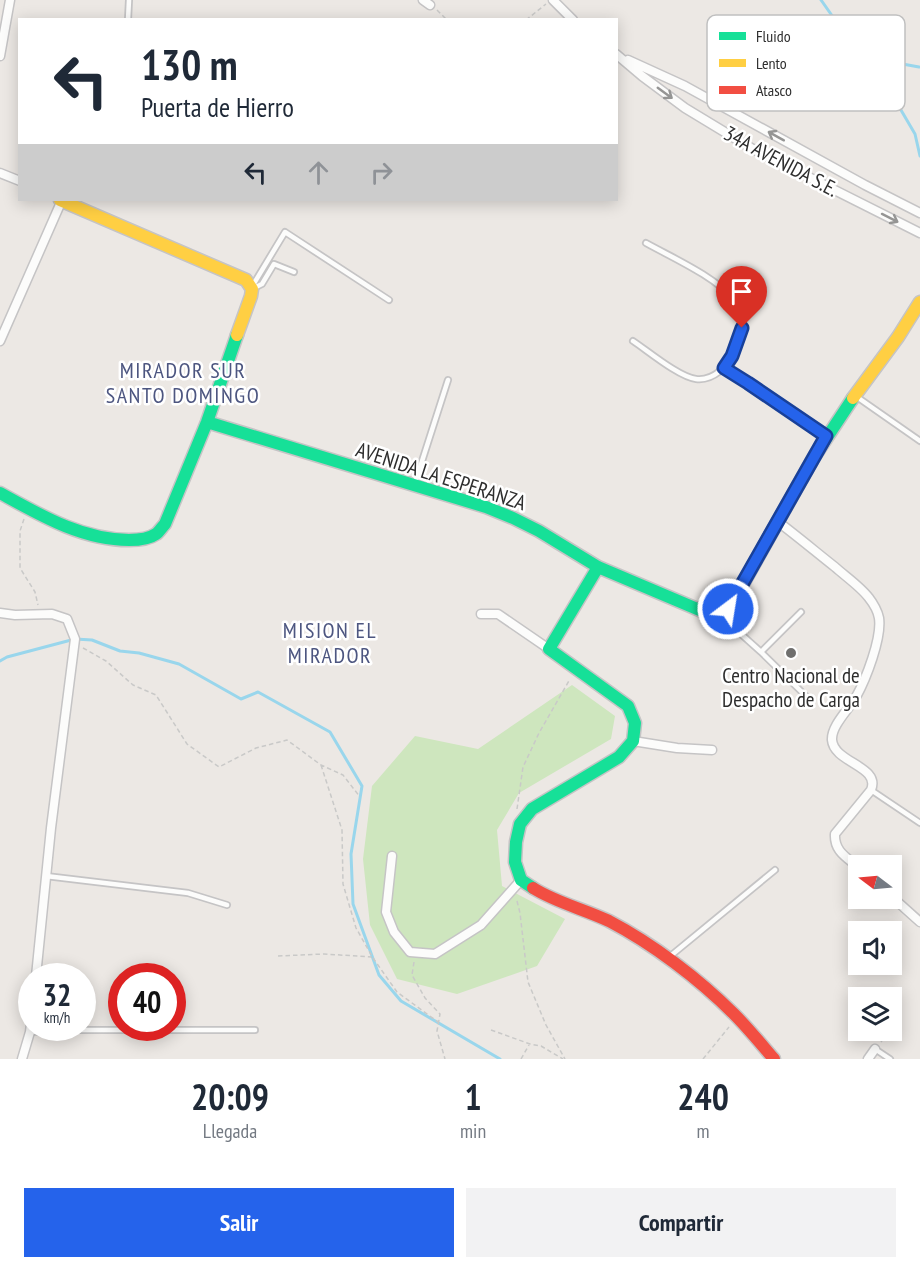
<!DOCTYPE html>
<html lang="es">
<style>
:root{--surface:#fff;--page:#f2f2f3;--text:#1f2937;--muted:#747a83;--accent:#2563eb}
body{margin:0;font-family:"PT Sans Narrow",sans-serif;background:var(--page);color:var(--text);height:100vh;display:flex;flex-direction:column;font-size:22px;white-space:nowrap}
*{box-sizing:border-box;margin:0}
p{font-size:20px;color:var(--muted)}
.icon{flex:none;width:33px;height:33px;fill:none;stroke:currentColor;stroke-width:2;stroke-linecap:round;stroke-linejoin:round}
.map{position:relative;height:1059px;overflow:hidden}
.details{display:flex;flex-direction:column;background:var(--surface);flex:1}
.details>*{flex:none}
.top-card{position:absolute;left:18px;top:18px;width:600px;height:183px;border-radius:0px;box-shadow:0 3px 15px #0003;background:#fff;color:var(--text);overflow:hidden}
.needle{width:39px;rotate:286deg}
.controls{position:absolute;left:848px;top:855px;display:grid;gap:12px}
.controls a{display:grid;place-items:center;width:54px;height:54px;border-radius:0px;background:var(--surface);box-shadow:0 3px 15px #0003;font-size:30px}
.speed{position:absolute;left:18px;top:963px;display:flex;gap:12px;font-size:30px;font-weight:700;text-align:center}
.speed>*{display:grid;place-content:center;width:78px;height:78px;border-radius:50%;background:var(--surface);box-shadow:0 3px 15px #0003;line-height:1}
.speed small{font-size:15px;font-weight:400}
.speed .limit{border:9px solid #d22;background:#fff;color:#111}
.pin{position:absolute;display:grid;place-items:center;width:51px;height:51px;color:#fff;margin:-62px -26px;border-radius:50% 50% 50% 0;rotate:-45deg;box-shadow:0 0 6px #0007}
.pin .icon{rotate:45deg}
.me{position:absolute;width:66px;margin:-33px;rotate:31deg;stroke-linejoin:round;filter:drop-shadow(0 0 4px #0008)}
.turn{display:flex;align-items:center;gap:21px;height:126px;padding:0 24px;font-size:27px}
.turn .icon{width:78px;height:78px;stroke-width:2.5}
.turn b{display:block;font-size:42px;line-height:51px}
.lanes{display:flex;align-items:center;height:57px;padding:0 24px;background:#0003;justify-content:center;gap:30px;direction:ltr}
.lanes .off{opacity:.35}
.eta{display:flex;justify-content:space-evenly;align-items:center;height:102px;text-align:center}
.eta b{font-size:36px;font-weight:700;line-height:42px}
.cta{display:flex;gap:12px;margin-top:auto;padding:12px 24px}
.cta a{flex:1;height:69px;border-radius:0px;background:var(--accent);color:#fff;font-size:24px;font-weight:700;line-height:69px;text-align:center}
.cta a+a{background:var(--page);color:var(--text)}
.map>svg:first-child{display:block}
</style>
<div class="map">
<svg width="920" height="1059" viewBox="0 0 920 1059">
<rect width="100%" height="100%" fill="#ece8e4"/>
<!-- green -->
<path fill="#cee6be" d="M 572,685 L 615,716 L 611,739 L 519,793 L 497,830 L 502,886 L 565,919 L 537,966 L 457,994 L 397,979 L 370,925 L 363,859 L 372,786 L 415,736 L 478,749 Z"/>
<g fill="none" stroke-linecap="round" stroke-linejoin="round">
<!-- stream -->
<path stroke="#99d6ec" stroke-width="3" d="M 821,0 L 854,47 L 875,59 L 919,67
M 865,63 L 891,93 L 915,134 L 920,156
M 0,661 L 7,657 L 75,639 L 92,640 L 120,651 L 139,653 L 179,664 L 241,699 L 258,692 L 330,732 L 362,786 L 351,854 L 353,904 L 379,975 L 401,1001 L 500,1059"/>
<defs>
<path id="lane" d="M 128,20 L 129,0
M 253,285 L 285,232 L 389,300
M 254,288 L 262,284 L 274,264 L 294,272
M 633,341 C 648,351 679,377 696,379 C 730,383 754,324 734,300 C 716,277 673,258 646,243
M 724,368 L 748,383 L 826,436
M 857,397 L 920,441
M 415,483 L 448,380
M 722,617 L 761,652 L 810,700
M 761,652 L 801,612
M 871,790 L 920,823
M 46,876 L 188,893 L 227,905
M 668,958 L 775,870
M 30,1032 L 64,1030 L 255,1030
M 875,1049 L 890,1059"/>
<path id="street" d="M 423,0 L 430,5
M 553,0 L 573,20
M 616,54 L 642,76 L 685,108 L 751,148 L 920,233
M 0,56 L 10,0
M 628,60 L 685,86 L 865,185 L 920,213
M 0,173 L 20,181
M 0,341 L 62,200
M 777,521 C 797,536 816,552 835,567 C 845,576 861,587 869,598 C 873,603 878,612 879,618 C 882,638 866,679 856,697 C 849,709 831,726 832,740 C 834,763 881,766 871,790 L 835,834 C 834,851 846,857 858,867
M 0,613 L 15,615 L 52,614 L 67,619 L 75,639 L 51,828 L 36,976
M 481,614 L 498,614 L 549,649
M 633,741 L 677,748 L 712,750
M 392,856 L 386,912 L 394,932 L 410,952 L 435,954 L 481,925 L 521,880
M 891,896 L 920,922
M 22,1059 L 30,1032 L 32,1016
M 868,1059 L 875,1049"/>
<path id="fast" d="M 207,422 L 486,507 L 513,518 L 539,531 L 598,567 L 709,614 L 720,615 L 728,609 L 734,600 L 814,457 L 853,398
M 0,493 C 40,515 82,540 129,540 C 137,540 149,539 156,534 C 159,532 162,527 165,524 L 207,422 L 237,335
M 533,888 L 521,880 L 515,862 L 516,842 L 520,824 L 532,809 L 619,757 L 633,741 L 635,723 L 628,706 L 549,649 L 598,567"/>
<path id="slow" d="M 60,200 L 246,280 L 252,289 L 251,296 L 237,335
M 853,398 L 898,337 L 920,302"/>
<path id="jam" d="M 533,888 C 557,903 584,909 609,921 C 653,944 699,979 734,1014 C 748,1028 761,1044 774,1059"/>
</defs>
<!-- lane casing -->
<use href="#lane" stroke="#c5c4c5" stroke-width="8"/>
<!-- street casing -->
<use href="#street" stroke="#c5c4c5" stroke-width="11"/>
<!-- fast casing -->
<use href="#fast" stroke="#c5c4c5" stroke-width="15"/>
<!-- slow casing -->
<use href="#slow" stroke="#c5c4c5" stroke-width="15"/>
<!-- jam casing -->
<use href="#jam" stroke="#c5c4c5" stroke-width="15"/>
<!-- path -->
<path stroke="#c9c9c8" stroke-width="1.5" stroke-dasharray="4.5 3" stroke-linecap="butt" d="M 437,10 L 447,20
M 526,20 L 546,4
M 24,519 L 20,531 L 20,568 L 35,592 L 38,605
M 83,648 L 106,661 L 133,685 L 156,695 L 187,744 L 219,767 L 256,748 L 287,740 L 321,765 L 343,775 L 360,797
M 321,765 L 342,830 L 343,884 L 356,928 L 373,958 L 397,992 L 438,1022
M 517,809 L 523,767 L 539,733 L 570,679
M 517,901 L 520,913 L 528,982 L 546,1025 L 565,1059
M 278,956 L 324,954 L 372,957
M 414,962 L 412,975 L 425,998 L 440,1014 L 437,1031 L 445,1059
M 891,1028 L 893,1025
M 491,1030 L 530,1044 L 541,1046 L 563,1059
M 881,1042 L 889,1030
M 521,1059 L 529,1045
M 703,1059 L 729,1027"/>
<!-- lane -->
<use href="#lane" stroke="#fcfcfb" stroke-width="4.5"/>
<!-- street -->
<use href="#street" stroke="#fcfcfb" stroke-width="8"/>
<!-- fast -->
<use href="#fast" stroke="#16e098" stroke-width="12"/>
<!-- slow -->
<use href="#slow" stroke="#ffcf43" stroke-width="12"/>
<!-- jam -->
<use href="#jam" stroke="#f24e42" stroke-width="12"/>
</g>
<!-- one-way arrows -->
<defs><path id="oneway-shaft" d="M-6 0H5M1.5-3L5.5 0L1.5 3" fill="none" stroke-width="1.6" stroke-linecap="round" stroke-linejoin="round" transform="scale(1.5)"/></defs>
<g stroke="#959594">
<use href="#oneway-shaft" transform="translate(665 93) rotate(36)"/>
<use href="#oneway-shaft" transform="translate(776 136) rotate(-151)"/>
<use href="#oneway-shaft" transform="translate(890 218) rotate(27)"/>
</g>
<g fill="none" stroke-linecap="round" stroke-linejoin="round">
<defs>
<path id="route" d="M 728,609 L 826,436 L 748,383 L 724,368 L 732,356 L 742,328"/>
</defs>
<!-- route casing -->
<use href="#route" stroke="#184099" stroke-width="15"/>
<!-- route -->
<use href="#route" stroke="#2563eb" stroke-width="10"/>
</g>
<!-- markers -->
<circle fill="#706f6e" stroke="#fff" stroke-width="2" cx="791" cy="653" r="6"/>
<g text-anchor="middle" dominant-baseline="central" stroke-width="5" stroke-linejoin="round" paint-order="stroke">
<!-- street labels -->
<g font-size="21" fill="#2e2e2e" stroke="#fff">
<text transform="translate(781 161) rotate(28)">34A AVENIDA S.E.</text>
<text transform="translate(441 476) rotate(18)">AVENIDA LA ESPERANZA</text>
</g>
<!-- poi labels -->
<g font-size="21" fill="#2e2e2e" stroke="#fff">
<text x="791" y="675">Centro Nacional de<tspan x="791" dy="24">Despacho de Carga</tspan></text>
</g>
<!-- neighbourhood labels -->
<g font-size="22" letter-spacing="1.5" fill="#4d5680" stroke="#fff">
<text x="183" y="370">MIRADOR SUR<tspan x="183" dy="25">SANTO DOMINGO</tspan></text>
<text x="330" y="630">MISION EL<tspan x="330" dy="25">MIRADOR</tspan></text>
</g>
</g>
<!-- legend -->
<rect x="707" y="15" width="198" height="96" rx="9" fill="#fff" stroke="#c0c0c0" stroke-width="1.5"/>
<rect x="719" y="32" width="27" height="8" fill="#16e098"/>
<rect x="719" y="59" width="27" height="8" fill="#ffcf43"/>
<rect x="719" y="86" width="27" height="8" fill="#f24e42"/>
<g font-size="16" fill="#2e2e2e">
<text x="756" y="42">Fluido</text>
<text x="756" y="69">Lento</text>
<text x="756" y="96">Atasco</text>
</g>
</svg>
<div class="controls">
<a><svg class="needle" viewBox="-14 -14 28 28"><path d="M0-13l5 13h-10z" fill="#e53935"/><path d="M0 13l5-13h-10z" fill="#747a83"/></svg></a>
<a><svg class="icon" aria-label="sound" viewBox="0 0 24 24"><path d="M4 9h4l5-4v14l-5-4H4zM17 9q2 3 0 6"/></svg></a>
<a><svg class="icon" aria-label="layers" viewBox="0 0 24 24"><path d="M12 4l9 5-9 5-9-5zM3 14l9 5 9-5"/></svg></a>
</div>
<div class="speed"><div>32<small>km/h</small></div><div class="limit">40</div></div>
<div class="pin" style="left:742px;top:328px;background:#d93025"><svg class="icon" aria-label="arrive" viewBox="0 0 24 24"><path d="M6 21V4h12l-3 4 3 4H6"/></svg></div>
<svg class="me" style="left:728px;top:609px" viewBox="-20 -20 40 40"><circle r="17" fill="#2563eb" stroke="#fff" stroke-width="3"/><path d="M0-11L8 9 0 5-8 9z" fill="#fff"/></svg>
<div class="top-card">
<div class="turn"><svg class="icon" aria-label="left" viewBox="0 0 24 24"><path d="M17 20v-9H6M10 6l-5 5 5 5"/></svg><div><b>130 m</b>Puerta de Hierro</div></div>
<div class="lanes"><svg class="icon" aria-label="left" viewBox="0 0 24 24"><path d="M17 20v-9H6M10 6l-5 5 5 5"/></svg><svg class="icon off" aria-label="ahead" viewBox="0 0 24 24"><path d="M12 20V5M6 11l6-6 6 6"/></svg><svg class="icon off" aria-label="right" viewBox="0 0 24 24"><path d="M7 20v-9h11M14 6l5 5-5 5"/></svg></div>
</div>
</div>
<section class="details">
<div class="eta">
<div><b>20:09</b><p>Llegada</p></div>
<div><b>1</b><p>min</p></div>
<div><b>240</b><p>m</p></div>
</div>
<div class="cta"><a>Salir</a><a>Compartir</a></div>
</section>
